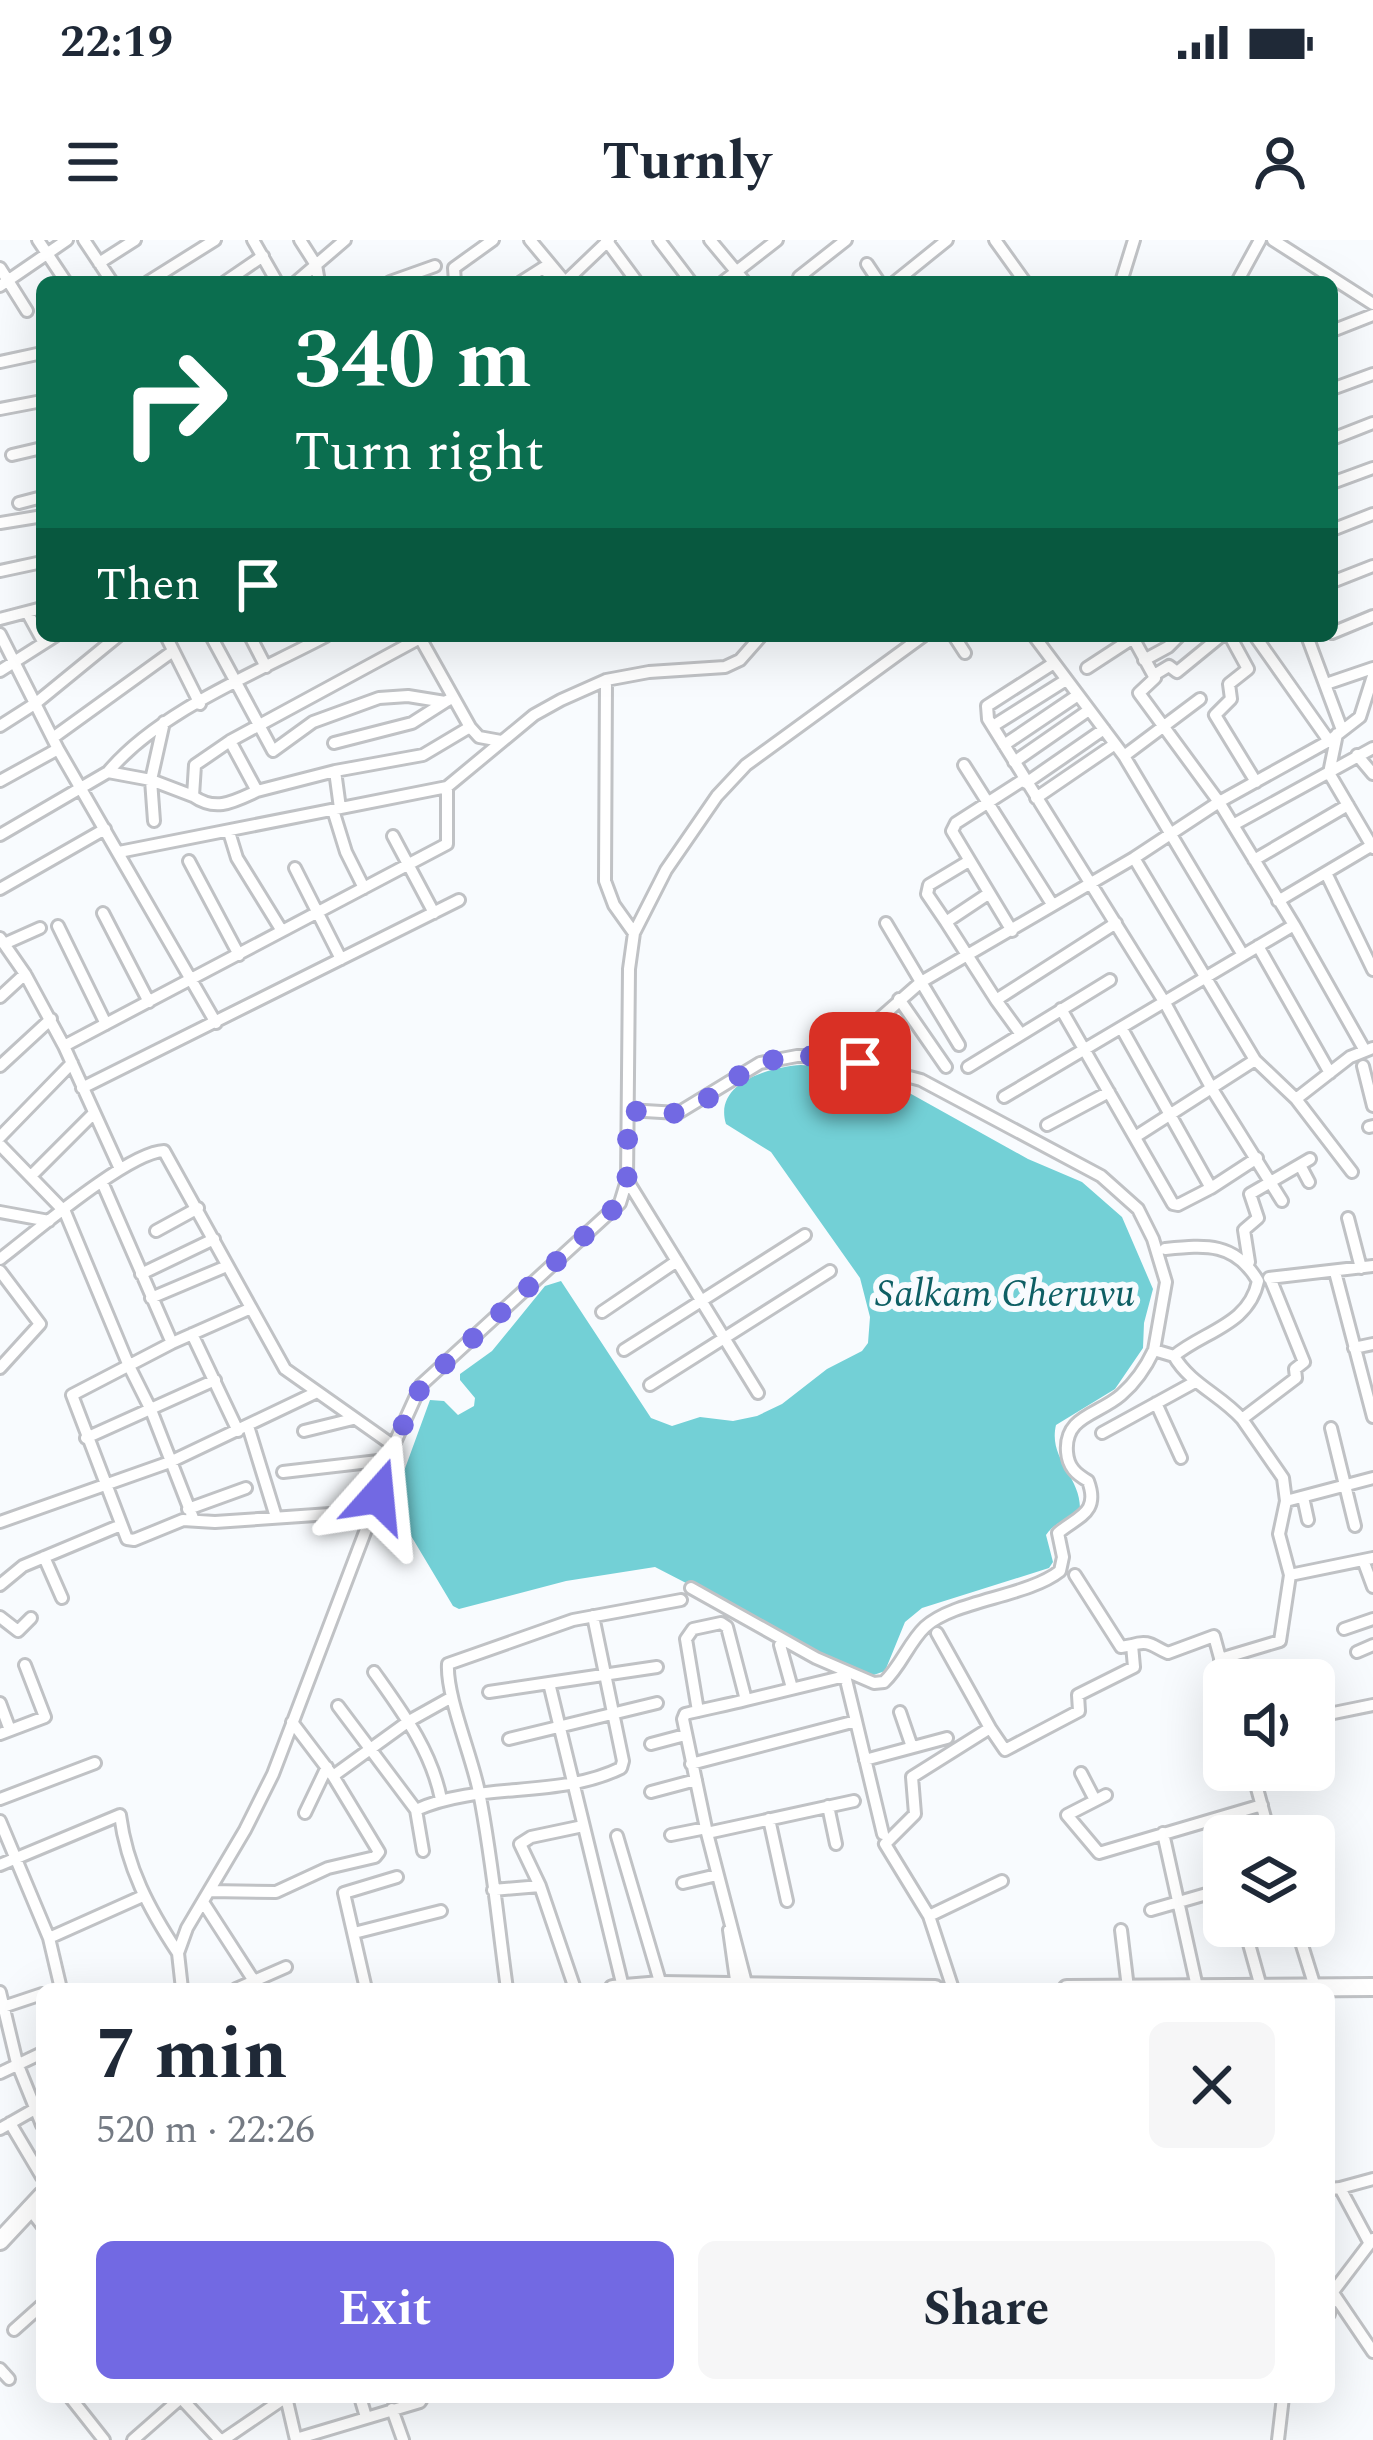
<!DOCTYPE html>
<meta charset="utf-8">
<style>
:root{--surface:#fff;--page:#f6f6f7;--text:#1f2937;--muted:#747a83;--accent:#7269e3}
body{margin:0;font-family:Spectral,serif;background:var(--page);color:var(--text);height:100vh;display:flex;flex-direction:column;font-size:45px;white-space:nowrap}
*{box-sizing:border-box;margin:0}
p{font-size:39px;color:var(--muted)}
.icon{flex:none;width:66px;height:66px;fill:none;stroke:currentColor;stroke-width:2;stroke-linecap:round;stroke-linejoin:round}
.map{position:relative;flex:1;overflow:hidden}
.panel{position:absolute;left:36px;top:1743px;width:1299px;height:420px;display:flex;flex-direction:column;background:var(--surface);border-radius:18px;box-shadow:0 12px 48px #0002}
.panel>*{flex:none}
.guide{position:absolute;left:36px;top:36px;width:1302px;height:366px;border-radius:18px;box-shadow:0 12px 48px #0002;background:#0b6e4f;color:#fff;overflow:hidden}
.fabs{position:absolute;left:1203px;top:1419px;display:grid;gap:24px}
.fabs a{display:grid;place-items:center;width:132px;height:132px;border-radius:18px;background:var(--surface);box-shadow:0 12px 48px #0002;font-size:60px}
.pin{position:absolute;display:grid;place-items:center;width:102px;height:102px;color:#fff;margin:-51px;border-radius:24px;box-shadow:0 6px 18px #0006}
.me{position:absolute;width:132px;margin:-66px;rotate:18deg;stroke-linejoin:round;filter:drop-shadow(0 0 9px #0008)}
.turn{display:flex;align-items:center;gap:42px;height:252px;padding:0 60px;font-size:54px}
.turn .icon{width:156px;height:156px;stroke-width:2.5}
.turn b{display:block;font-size:84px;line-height:102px}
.then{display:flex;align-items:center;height:114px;padding:0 60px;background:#0003;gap:24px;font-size:45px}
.round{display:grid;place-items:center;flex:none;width:126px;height:126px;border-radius:18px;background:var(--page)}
.summary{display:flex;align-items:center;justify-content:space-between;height:204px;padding:0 60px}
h1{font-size:72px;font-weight:700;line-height:90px}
.action{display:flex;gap:24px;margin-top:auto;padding:24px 60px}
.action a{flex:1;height:138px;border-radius:18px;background:var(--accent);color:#fff;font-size:48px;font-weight:700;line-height:138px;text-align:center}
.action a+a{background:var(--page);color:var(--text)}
.status{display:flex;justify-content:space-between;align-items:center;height:84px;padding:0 60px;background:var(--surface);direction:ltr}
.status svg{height:33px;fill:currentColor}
header{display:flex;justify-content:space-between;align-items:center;height:156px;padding:0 60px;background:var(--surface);font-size:54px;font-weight:700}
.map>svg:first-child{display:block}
</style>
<div class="status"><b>22:19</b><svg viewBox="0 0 49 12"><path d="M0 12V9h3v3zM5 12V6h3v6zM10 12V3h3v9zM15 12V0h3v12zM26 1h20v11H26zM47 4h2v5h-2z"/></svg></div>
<header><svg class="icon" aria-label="menu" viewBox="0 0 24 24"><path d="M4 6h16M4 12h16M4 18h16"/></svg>Turnly<svg class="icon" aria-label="person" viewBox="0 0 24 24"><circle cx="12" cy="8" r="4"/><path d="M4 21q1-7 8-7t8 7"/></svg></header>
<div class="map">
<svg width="1373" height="2200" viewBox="0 0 1373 2200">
<rect width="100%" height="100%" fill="#f8fbfe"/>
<!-- water -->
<path fill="#73d0d6" d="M 801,825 L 826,827 L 854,840 L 904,850 L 1028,919 L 1082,942 L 1122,977 L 1153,1049 L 1144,1083 L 1143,1108 L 1115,1149 L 1056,1185 C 1048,1219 1080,1236 1080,1268 C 1070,1280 1054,1282 1046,1295 L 1053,1322 L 1049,1328 L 922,1368 L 905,1382 L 885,1431 L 868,1437 L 655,1327 L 566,1341 L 459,1369 L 453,1366 L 392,1264 L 430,1160 L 444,1161 L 458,1175 L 474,1166 L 475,1158 L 460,1140 L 460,1134 L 492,1111 L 545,1046 L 561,1041 L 651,1178 L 672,1186 L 700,1177 L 733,1181 L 757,1176 L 782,1164 L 827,1129 L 862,1111 L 868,1103 L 870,1077 L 860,1038 L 771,912 L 726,884 C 713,842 771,827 801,825 Z"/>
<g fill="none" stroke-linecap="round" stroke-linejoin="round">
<defs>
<path id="minor" d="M 38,0 L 66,42
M 84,0 L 112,42
M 253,0 L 277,42
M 300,0 L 316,25 L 319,42
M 530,0 L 565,42
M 606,0 L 637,42
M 659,0 L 691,42
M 710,0 L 745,42
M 995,0 L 1025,42
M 1273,0 L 1373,64
M 99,23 L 135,0
M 867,24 L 879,42
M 0,28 L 27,71
M 799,37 L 846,0
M 148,42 L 215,0
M 225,42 L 263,16
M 296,42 L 345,0
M 390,42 L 435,26
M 455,42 L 454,28 L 493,0
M 521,42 L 543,28 L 555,40
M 565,42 L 609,0
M 723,42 L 777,0
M 895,42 L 947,0
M 1121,42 L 1134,0
M 1237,42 L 1260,0
M 0,46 L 67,0
M 1332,91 L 1373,75
M 0,122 L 42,113
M 1332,149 L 1373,134
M 0,169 L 42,161
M 1332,199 L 1373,183
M 12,215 L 42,208
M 1332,243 L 1373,228
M 19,263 L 42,257
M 0,283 L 37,277
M 1332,290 L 1373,274
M 0,331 L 42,322
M 1332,342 L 1373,326
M 27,372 L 44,403
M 0,379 L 42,368
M 1332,393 L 1373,376
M 0,394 L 58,509 L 216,783
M 166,396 L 200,464
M 211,396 L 273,511 L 313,482 L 379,458 L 408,456 L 445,462 L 452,458
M 250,396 L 266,427
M 419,396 L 470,487 L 479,497 L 501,501
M 954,396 L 965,413
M 1034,396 L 1124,516 L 1243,715
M 1230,396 L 1248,429 L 1229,444 L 1231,459 L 1215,475 L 1256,542
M 1255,396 L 1329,501
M 1307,396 L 1342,490
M 1144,420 L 1168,407 L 1179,396
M 1054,423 L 987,466 L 988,479 L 1165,763 L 1212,849 L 1282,961
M 1087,428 L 1133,398
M 0,431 L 55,396
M 1154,435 L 1169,426 L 1177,432 L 1221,396
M 606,440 L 605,641 L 614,665 L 634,693
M 1326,444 L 1373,428
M 0,486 L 36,463 L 118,396
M 993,486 L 1066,440
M 1337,494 L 1329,533 L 1373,608
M 54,497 L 173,411
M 230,501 L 257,551 L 335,531
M 334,503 L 412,483 L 445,462
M 1004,505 L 1078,455
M 1357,515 L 1373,534
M 1124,516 L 1200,459
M 1014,522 L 1089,470
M 964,525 L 1052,664
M 108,532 C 159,471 256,433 326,396
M 0,541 L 58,509
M 1026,543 L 1104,489
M 257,551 C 233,562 216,572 193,556 L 195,525 L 230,501 L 420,398
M 1036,558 L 1115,504
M 340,568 L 335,531 L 423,515 L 470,487
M 333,570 L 346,612 L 364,648
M 154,581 L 151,540 L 164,482
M 1233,585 L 1373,508
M 229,592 L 237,618 L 282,691
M 0,595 L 108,532 L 151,540 L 193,556
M 393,596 L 434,673
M 119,612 L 447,547 L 534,475 L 561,460 L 606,440 L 649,432 L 725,427 L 740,420 L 761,396
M 1134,618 L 1255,820 L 1296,859 L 1352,932
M 1254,620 L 1348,565
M 189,621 L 239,715
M 969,621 L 929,645 L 927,654 L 946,682 L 988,654
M 295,628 L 341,719
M 1326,633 L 1373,730
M 0,649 L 105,589
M 1278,661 L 1369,607
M 103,673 L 149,762
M 946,682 L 996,760 L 1116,683
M 1294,685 L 1364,809
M 58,686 L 106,784
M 1012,691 L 952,591 L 956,583 L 1023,540
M 0,698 L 25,734 L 64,806
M 4,704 L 40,688
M 1258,706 L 1330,833
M 0,757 L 25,734
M 899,759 L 946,827
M 996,760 L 1020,793
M 1061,769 L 1173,964 L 1178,965 L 1211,948 L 1122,789
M 871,786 L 921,742 L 886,683
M 959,805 L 921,742 L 1134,618 L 1219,562 L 1329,501 L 1360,477 L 1373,436
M 0,826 L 51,779
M 1363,826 L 1373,866
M 968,827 L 1110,740
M 82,848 L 459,660
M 1004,857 L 1294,685 L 1219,562 L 1139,453 L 1155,438 L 1132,396
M 1296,859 L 1350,817 L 1373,808
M 628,870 L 678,873 L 760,823 L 797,816 L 830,816 L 921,840 L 1101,936 L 1138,969 L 1153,999 L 1166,1042 L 1154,1110
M 1047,885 L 1109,852
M 1369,887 L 1373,886
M 0,897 L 72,823
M 1135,897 L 1255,820
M 0,905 L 65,972 L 129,1126 L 151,1170 L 193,1278
M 1300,925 L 1309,942
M 120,929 L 64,806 L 447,604 L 447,547
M 31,936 L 92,875
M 627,940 L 758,1153
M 102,942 L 172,1103
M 1211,948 L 1257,918
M 0,972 L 49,981
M 1348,978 L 1361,1028
M 156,991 L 198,968
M 1165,1009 C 1206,1005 1235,1002 1258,1041 C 1249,1085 1204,1091 1174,1116 C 1190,1144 1221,1155 1242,1179
M 0,1019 C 33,994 128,912 164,911 L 285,1129 L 394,1206
M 1249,1022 L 1244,990 L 1258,978 L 1250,954 L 1310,919
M 0,1031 L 40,1084 L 0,1128
M 1335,1032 L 1373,1177
M 141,1034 L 214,999
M 1269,1038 L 1373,1026
M 151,1058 L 227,1026
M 249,1069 L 172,1103 L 72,1155 L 127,1299 L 134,1300 L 183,1280 L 215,1282 L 373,1271
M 602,1072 L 677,1021
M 192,1094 L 238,1191
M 1354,1108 L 1373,1104
M 624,1110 L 805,995
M 650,1145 L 830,1031
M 1156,1163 L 1181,1218
M 248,1186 L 276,1277
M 1331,1188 L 1355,1286
M 304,1191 L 353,1179
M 1102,1193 L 1195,1142
M 86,1198 L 215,1140
M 283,1232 L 387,1220
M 1303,1257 L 1308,1280
M 1286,1261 L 1373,1238
M 188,1269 L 246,1248
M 0,1282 L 170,1222 L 315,1153
M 44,1317 L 62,1358
M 1363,1320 L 1373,1347
M 1075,1335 L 1121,1407 L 1132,1405
M 1290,1335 L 1373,1318
M 0,1345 L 23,1326 L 121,1285
M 691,1348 L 816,1418 L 874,1443 L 884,1442 C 901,1426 909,1402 925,1387 C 954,1360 1027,1357 1060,1331 L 1063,1317 L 1058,1293 C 1078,1276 1100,1273 1088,1241 C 1076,1234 1068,1227 1067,1212 C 1064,1176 1098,1175 1121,1155 C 1135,1143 1146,1127 1154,1110 L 1174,1116
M 0,1377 L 18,1391 L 31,1378
M 1344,1389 L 1373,1379
M 937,1393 L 990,1488
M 780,1405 L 792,1448
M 1357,1412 L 1373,1405
M 1220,1419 L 1280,1401 L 1290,1335 L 1279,1294 L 1286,1261 L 1283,1238 L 1242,1179 L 1296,1138 L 1295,1129 L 1304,1122 L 1270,1038
M 374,1432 C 403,1473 431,1510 441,1559
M 489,1452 L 549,1443
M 0,1463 L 10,1490
M 338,1466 L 416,1570 L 423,1611
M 698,1471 L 686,1399 L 693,1389 L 721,1383 L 727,1387 L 746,1460 C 726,1465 705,1469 685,1474 L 683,1479 L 707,1593 L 747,1747
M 900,1472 L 912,1507
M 1314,1477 L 1373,1465
M 856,1481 L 883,1594
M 0,1494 L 45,1477 L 25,1425
M 509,1499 L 657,1463
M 651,1504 L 685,1495
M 865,1520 L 947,1498
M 691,1524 L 856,1481 L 846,1440 L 841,1437 L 746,1460
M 1252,1530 L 1270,1596
M 1081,1533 L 1095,1560
M 333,1536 L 409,1481 L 452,1457
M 651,1552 L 696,1540
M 1106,1555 L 1067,1575 L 1099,1613 L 1262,1565
M 0,1559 L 95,1523
M 828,1566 L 836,1604
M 416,1570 C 480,1541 558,1559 621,1528 L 623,1521 L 593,1376
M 305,1573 L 327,1527
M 769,1579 L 787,1661
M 0,1581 L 49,1698 L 61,1749
M 707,1593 L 854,1561
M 1163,1593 L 1197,1747
M 671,1595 L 706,1588
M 617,1596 L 661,1745
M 0,1625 L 120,1575 C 127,1628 149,1669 178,1713
M 683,1643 L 717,1635
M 493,1650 L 540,1646
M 209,1651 L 276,1652 L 328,1628 L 375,1617 L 379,1612 L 333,1536 L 292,1482
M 203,1662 L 254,1741
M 1151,1670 L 1224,1649
M 929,1676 L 1002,1641
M 1244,1686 L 1261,1747
M 1296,1686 L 1315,1747
M 729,1690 L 737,1747
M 1121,1690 L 1128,1748
M 354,1693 L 441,1671
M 49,1698 L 143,1656
M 623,1747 L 549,1443 L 657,1427
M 182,1749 L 178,1713 L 187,1688 L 245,1590 L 273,1534 L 373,1271 L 387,1220 L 421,1145 L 620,963 L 627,940 L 629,729 L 634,693 L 666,630 L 717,556 L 746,525 L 923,396
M 236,1749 L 286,1727
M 366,1749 L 344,1653 L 397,1637
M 507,1749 C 498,1684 492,1617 479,1552 C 472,1516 446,1456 448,1424 L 573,1380 L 681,1360
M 575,1749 L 540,1646 L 520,1604 L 531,1597 L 583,1586
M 953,1749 L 929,1676 L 885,1604 L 915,1574 L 912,1537 L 990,1488 L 1005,1510 L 1079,1471 L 1078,1455 L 1134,1427 L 1132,1405 C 1150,1399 1153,1407 1168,1413 L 1214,1396 L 1226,1440
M 0,1752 L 17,1823 L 42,1885
M 3,1767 L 42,1754
M 0,1833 L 42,1813
M 10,1883 L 42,1937
M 0,1889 L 42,1865
M 1340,1948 L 1373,1939
M 1329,1949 L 1340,1948 L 1369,2002
M 28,1967 L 42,1985
M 1331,2050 L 1373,2112
M 1329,2074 L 1332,2053 L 1373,1999
M 14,2090 L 42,2065
M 0,2129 L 9,2139
M 70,2157 L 104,2200
M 180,2157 L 220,2200
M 286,2157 L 296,2200
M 360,2157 L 366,2177
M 392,2169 L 403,2200
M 296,2199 L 420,2162 L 423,2157
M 133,2200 L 182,2157
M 223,2200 L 286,2157
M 1278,2200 L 1283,2157"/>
<path id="highway" d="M 613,1749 L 661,1745 L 935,1749
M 1067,1749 L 1373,1747
M 0,2001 L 42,1956"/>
</defs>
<!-- minor casing -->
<use href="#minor" stroke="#c0c2c5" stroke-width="16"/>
<!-- highway casing -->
<use href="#highway" stroke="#c0c2c5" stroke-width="22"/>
<!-- minor -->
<use href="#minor" stroke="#fff" stroke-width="10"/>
<!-- highway -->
<use href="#highway" stroke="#fff" stroke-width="16"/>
</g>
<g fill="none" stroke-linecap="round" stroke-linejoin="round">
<!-- route -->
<path stroke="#7269e3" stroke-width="21" stroke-dasharray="0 37.8" d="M 378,1256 L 387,1220 L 422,1145 L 620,963 L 627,940 L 628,870 C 643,872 660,876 675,873 C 709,867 733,832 766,822 C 796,812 828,816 860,823"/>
</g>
<g text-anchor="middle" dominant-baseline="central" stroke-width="12" stroke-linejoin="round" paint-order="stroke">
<!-- water labels -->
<g font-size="39" font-style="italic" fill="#0e5f64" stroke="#f8fbfe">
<text x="1005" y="1054">Salkam Cheruvu</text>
</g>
</g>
</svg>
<div class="fabs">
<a><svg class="icon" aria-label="sound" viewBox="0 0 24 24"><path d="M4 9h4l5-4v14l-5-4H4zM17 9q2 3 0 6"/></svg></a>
<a><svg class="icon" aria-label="layers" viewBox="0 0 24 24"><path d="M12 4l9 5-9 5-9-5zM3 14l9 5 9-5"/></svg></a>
</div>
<div class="pin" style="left:860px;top:823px;background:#d93025"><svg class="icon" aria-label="arrive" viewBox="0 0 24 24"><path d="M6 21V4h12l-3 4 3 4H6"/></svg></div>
<svg class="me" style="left:378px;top:1256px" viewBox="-20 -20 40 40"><path d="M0-17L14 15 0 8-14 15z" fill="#7269e3" stroke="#fff" stroke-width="4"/></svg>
<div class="guide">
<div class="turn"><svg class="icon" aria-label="right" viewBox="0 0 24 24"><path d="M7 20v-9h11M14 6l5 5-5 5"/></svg><div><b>340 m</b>Turn right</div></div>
<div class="then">Then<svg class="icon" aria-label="arrive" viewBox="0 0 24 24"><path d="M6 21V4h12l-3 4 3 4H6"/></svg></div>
</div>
<section class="panel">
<div class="summary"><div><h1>7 min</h1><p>520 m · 22:26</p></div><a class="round"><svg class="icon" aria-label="close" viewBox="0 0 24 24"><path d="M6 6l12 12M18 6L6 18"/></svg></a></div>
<div class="action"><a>Exit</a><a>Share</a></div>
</section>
</div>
